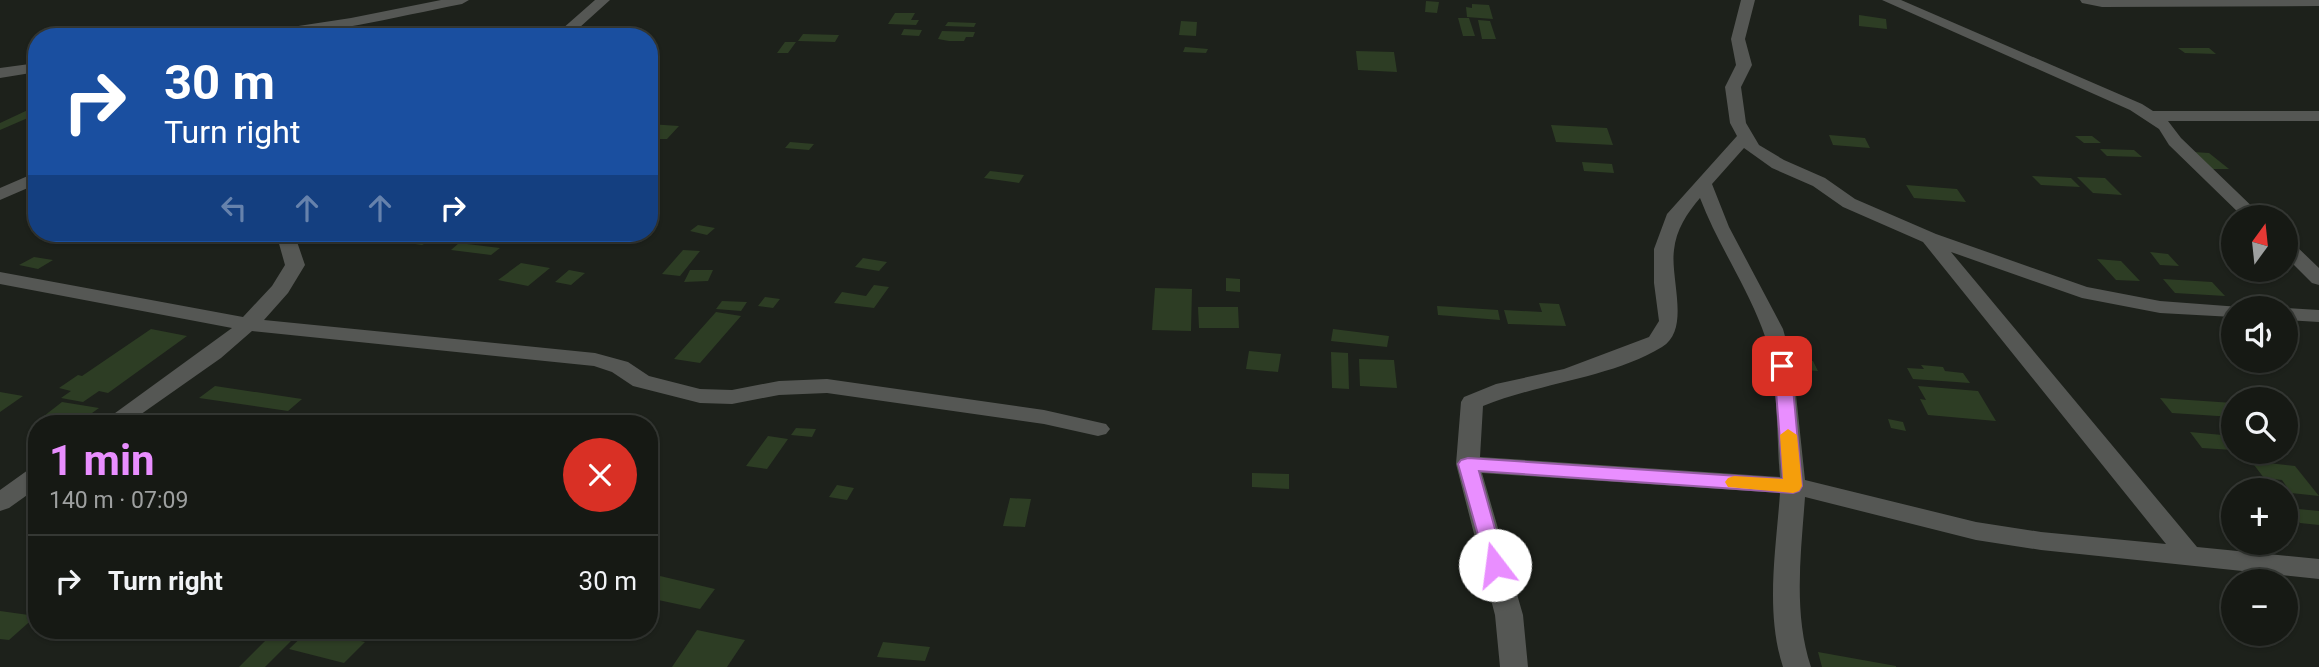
<!DOCTYPE html>
<meta charset="utf-8">
<style>
:root{--surface:#161914;--page:#232622;--text:#f1f3f6;--muted:#9ea0a0;--line:#353834;--accent:#e98eff}
body{margin:0;font-family:Roboto,sans-serif;background:var(--page);color:var(--text);height:100vh;display:flex;flex-direction:column;font-size:26px;white-space:nowrap}
*{box-sizing:border-box;margin:0}
p{font-size:23px;color:var(--muted)}
.icon{flex:none;width:38px;height:38px;fill:none;stroke:currentColor;stroke-width:2;stroke-linecap:round;stroke-linejoin:round}
.map{position:relative;flex:1;overflow:hidden}
.drawer{position:absolute;left:28px;top:415px;width:630px;height:224px;display:flex;flex-direction:column;background:var(--surface);border-radius:28px;box-shadow:0 2px 5px #0004,0 0 0 2px var(--line)}
.drawer>*{flex:none}
.hud{position:absolute;left:28px;top:28px;width:630px;height:214px;border-radius:28px;box-shadow:0 2px 5px #0004,0 0 0 2px var(--line);background:#1a4fa0;color:#fff;overflow:hidden}
.needle{width:46px;rotate:15deg}
.fabs{position:absolute;left:2221px;top:205px;display:grid;gap:14px}
.fabs a{display:grid;place-items:center;width:77px;height:77px;border-radius:50%;background:var(--surface);box-shadow:0 2px 5px #0004,0 0 0 2px var(--line);font-size:35px}
.pin{position:absolute;display:grid;place-items:center;width:60px;height:60px;color:#fff;margin:-30px;border-radius:14px;box-shadow:0 4px 10px #0006}
.me{position:absolute;width:77px;margin:-38px;rotate:345deg;stroke-linejoin:round;filter:drop-shadow(0 0 5px #0008)}
.turn{display:flex;align-items:center;gap:24px;height:147px;padding:0 21px;font-size:32px}
.turn .icon{width:91px;height:91px;stroke-width:2.5}
.turn b{display:block;font-size:49px;line-height:60px}
.lanes{display:flex;align-items:center;height:66px;padding:0 21px;background:#0003;justify-content:center;gap:35px;direction:ltr}
.lanes .off{opacity:.35}
.round{display:grid;place-items:center;flex:none;width:74px;height:74px;border-radius:37px;background:var(--page)}
.overview{display:flex;align-items:center;justify-content:space-between;height:119px;padding:0 21px}
h1{font-size:42px;font-weight:700;line-height:52px;color:var(--accent)}
ul{padding:0;list-style:none}
li{display:flex;align-items:center;gap:21px;height:91px;padding:0 21px;border-top:2px solid var(--line)}
li div{flex:1}
li b{display:block;font-size:26px}
li em{font-style:normal}
.map>svg:first-child{display:block}
</style>
<div class="map">
<svg width="2319" height="667" viewBox="0 0 2319 667">
<rect width="100%" height="100%" fill="#1d211b"/>
<!-- building -->
<path fill="#2d3d24" d="M 1426,1 L 1439,2 L 1437,13 L 1425,12 Z
M 1472,4 L 1489,5 L 1493,19 L 1467,17 L 1466,7 L 1472,8 Z
M 895,13 L 915,13 L 911,20 L 919,20 L 916,25 L 888,24 Z
M 1859,15 L 1886,19 L 1887,29 L 1859,26 Z
M 1458,18 L 1469,18 L 1475,36 L 1463,36 Z
M 1478,20 L 1490,21 L 1496,39 L 1482,39 Z
M 1181,21 L 1197,22 L 1196,36 L 1179,35 Z
M 948,22 L 976,23 L 974,27 L 945,26 Z
M 904,29 L 922,30 L 919,36 L 901,35 Z
M 942,31 L 975,32 L 973,37 L 966,37 L 964,41 L 949,41 L 938,39 Z
M 803,34 L 839,35 L 835,42 L 798,41 Z
M 785,42 L 796,42 L 788,53 L 777,53 Z
M 1185,47 L 1208,49 L 1206,53 L 1183,52 Z
M 2178,48 L 2209,48 L 2216,54 L 2185,53 Z
M 1356,51 L 1394,52 L 1397,72 L 1358,70 Z
M 30,109 L 37,110 L 37,114 L 0,130 L 0,123 Z
M 649,124 L 679,126 L 667,139 L 649,139 Z
M 1551,125 L 1607,128 L 1613,145 L 1556,142 Z
M 1829,135 L 1865,138 L 1870,148 L 1833,145 Z
M 2075,136 L 2092,136 L 2101,143 L 2084,143 Z
M 790,142 L 814,144 L 809,150 L 785,148 Z
M 2100,149 L 2134,150 L 2142,157 L 2107,156 Z
M 2193,152 L 2209,153 L 2229,169 L 2212,169 Z
M 1582,162 L 1612,164 L 1614,173 L 1584,171 Z
M 990,171 L 1024,175 L 1019,183 L 984,178 Z
M 2032,176 L 2071,178 L 2080,187 L 2041,185 Z
M 2077,177 L 2105,178 L 2122,195 L 2093,193 Z
M 1906,185 L 1957,189 L 1966,202 L 1914,198 Z
M 698,225 L 715,228 L 707,235 L 690,231 Z
M 406,233 L 446,233 L 422,245 L 394,241 Z
M 459,243 L 500,248 L 491,255 L 451,250 Z
M 683,250 L 700,251 L 680,276 L 662,274 Z
M 2150,252 L 2168,254 L 2179,266 L 2160,265 Z
M 34,257 L 53,260 L 38,269 L 19,265 Z
M 863,258 L 887,262 L 879,271 L 855,267 Z
M 2097,259 L 2121,261 L 2140,281 L 2116,280 Z
M 521,263 L 550,268 L 528,286 L 498,280 Z
M 569,270 L 585,273 L 571,285 L 555,282 Z
M 690,270 L 713,270 L 708,281 L 684,282 Z
M 1226,278 L 1240,279 L 1240,292 L 1226,291 Z
M 2163,279 L 2212,282 L 2225,296 L 2175,293 Z
M 874,285 L 889,287 L 874,308 L 834,303 L 842,292 L 866,296 Z
M 1155,288 L 1192,289 L 1191,331 L 1152,330 Z
M 765,297 L 780,299 L 773,308 L 758,306 Z
M 722,301 L 747,302 L 741,311 L 716,309 Z
M 1539,303 L 1559,304 L 1566,326 L 1508,324 L 1504,310 L 1542,312 Z
M 1437,306 L 1498,310 L 1500,320 L 1438,315 Z
M 1198,307 L 1238,307 L 1239,328 L 1199,328 Z
M 716,312 L 741,316 L 700,363 L 674,359 Z
M 151,329 L 187,336 L 108,393 L 99,391 L 83,402 L 61,398 L 71,391 L 59,388 L 78,375 L 82,376 Z
M 1333,329 L 1389,336 L 1387,347 L 1331,341 Z
M 1249,351 L 1281,354 L 1278,372 L 1246,369 Z
M 1331,352 L 1348,353 L 1349,389 L 1332,388 Z
M 1359,359 L 1394,360 L 1397,388 L 1360,386 Z
M 1800,361 L 1813,361 L 1818,371 L 1805,370 Z
M 1921,365 L 1943,367 L 1945,371 L 1963,373 L 1970,383 L 1913,379 L 1907,368 L 1924,369 Z
M 215,386 L 302,399 L 288,411 L 199,398 Z
M 1918,386 L 1978,391 L 1996,421 L 1928,415 L 1920,399 L 1926,400 Z
M 0,392 L 23,396 L 0,412 Z
M 2160,398 L 2233,403 L 2233,417 L 2172,413 Z
M 62,402 L 99,408 L 81,421 L 44,416 Z
M 275,416 L 293,419 L 288,424 L 265,424 Z
M 1888,419 L 1903,422 L 1906,431 L 1891,428 Z
M 796,428 L 816,429 L 812,437 L 791,435 Z
M 2190,432 L 2233,436 L 2233,450 L 2202,448 Z
M 768,436 L 788,439 L 767,469 L 746,466 Z
M 2251,461 L 2295,466 L 2319,496 L 2291,493 L 2282,480 L 2264,478 Z
M 1252,473 L 1289,474 L 1289,489 L 1252,487 Z
M 837,485 L 854,488 L 847,500 L 829,497 Z
M 1010,498 L 1031,499 L 1025,527 L 1003,526 Z
M 2288,508 L 2319,511 L 2319,525 L 2300,523 Z
M 660,576 L 715,589 L 700,609 L 649,598 L 649,589 Z
M 0,611 L 36,616 L 9,640 L 0,639 Z
M 276,630 L 302,630 L 265,667 L 239,667 Z
M 309,630 L 315,630 L 365,642 L 344,663 L 289,649 Z
M 697,630 L 745,640 L 727,667 L 672,667 Z
M 883,642 L 930,647 L 925,661 L 877,657 Z
M 1818,652 L 1896,666 L 1896,667 L 1822,667 Z"/>
<g fill="none" stroke-linecap="round" stroke-linejoin="round">
<!-- minor -->
<path fill="#555754" fill-rule="evenodd" d="M 441,0 L 469,0 L 462,4 C 390,18 318,37 245,37 L 252,33 L 351,18 Z
M 595,0 L 610,0 L 569,37 L 553,37 Z
M 1741,0 L 1755,0 L 1745,39 L 1752,65 L 1741,87 L 1746,123 L 1759,145 L 1784,160 L 1825,178 L 1855,199 L 1936,234 L 2087,287 L 2160,301 L 2240,307 L 2233,308 L 2233,317 L 2160,313 L 2082,298 L 1951,252 L 2197,547 L 2319,559 L 2319,579 L 2041,550 L 1976,540 L 1805,497 C 1801,553 1793,613 1811,667 L 1783,667 C 1765,612 1776,550 1780,493 L 1482,473 L 1523,615 L 1528,667 L 1500,667 L 1495,615 L 1456,464 L 1461,402 L 1464,397 L 1496,384 L 1564,369 L 1649,337 L 1659,321 L 1654,283 L 1654,249 L 1667,214 L 1737,136 L 1730,123 L 1725,87 L 1736,65 L 1731,39 ZM 1744,148 L 1772,168 L 1813,186 L 1843,207 L 1923,242 L 2166,544 L 2041,532 L 1976,522 L 1805,480 L 1793,366 L 1783,329 L 1729,227 L 1712,184 ZM 1700,198 C 1717,243 1745,283 1762,328 C 1779,371 1776,431 1780,477 L 1480,457 L 1483,406 C 1539,383 1611,378 1662,347 C 1691,329 1670,279 1674,250 C 1676,230 1687,213 1700,198 Z
M 1882,0 L 1901,0 L 2142,104 L 2153,111 L 2319,111 L 2319,121 L 2168,121 L 2181,138 L 2263,217 L 2243,217 L 2169,145 L 2159,129 L 2130,110 Z
M 2080,0 L 2319,0 L 2319,6 L 2102,7 L 2082,3 Z
M 37,63 L 37,72 L 0,78 L 0,68 Z
M 37,172 L 37,184 L 0,200 L 0,188 Z
M 276,233 L 294,233 L 305,265 L 288,293 L 264,320 L 595,353 L 628,362 L 649,376 L 700,389 L 732,390 L 779,381 L 827,379 L 1044,410 L 1106,424 L 1110,429 L 1106,434 L 1098,436 L 1044,424 L 827,393 L 779,395 L 732,404 L 700,403 L 633,386 L 612,372 L 594,366 L 252,331 L 221,358 L 127,424 L 100,424 L 232,328 L 0,284 L 0,272 L 243,317 L 272,286 L 285,265 Z
M 2286,241 L 2293,243 L 2319,268 L 2319,285 L 2312,283 L 2286,257 Z
M 2285,308 L 2286,308 L 2319,310 L 2319,322 L 2286,320 Z
M 37,468 L 37,488 L 9,508 L 0,511 L 0,490 L 28,470 Z"/>
</g>
<!-- route -->
<path fill="#e98eff" stroke="#975ca6" stroke-width="2" d="M 1782,361 L 1791,366 L 1802,486 L 1799,491 L 1793,493 L 1479,471 L 1505,565 L 1502,570 L 1495,572 L 1488,570 L 1458,464 L 1461,460 L 1468,458 L 1783,479 L 1774,366 Z"/>
<!-- slow -->
<path fill="#f59e0b" d="M 1788,429 L 1797,435 L 1802,486 L 1799,491 L 1793,493 L 1728,487 L 1725,482 L 1728,478 L 1734,476 L 1783,479 L 1780,435 Z"/>
</svg>
<div class="fabs">
<a><svg class="needle" viewBox="-14 -14 28 28"><path d="M0-13l5 13h-10z" fill="#e53935"/><path d="M0 13l5-13h-10z" fill="#9ea0a0"/></svg></a>
<a><svg class="icon" aria-label="sound" viewBox="0 0 24 24"><path d="M4 9h4l5-4v14l-5-4H4zM17 9q2 3 0 6"/></svg></a>
<a><svg class="icon" aria-label="search" viewBox="0 0 24 24"><circle cx="10" cy="10" r="6"/><path d="M15 15l6 6"/></svg></a>
<a>+</a>
<a>−</a>
</div>
<div class="pin" style="left:1782px;top:366px;background:#d93025"><svg class="icon" aria-label="arrive" viewBox="0 0 24 24"><path d="M6 21V4h12l-3 4 3 4H6"/></svg></div>
<svg class="me" style="left:1495px;top:565px" viewBox="-20 -20 40 40"><circle r="19" fill="#fff"/><path d="M0-13L10 11 0 6-10 11z" fill="#e98eff"/></svg>
<div class="hud">
<div class="turn"><svg class="icon" aria-label="right" viewBox="0 0 24 24"><path d="M7 20v-9h11M14 6l5 5-5 5"/></svg><div><b>30 m</b>Turn right</div></div>
<div class="lanes"><svg class="icon off" aria-label="left" viewBox="0 0 24 24"><path d="M17 20v-9H6M10 6l-5 5 5 5"/></svg><svg class="icon off" aria-label="ahead" viewBox="0 0 24 24"><path d="M12 20V5M6 11l6-6 6 6"/></svg><svg class="icon off" aria-label="ahead" viewBox="0 0 24 24"><path d="M12 20V5M6 11l6-6 6 6"/></svg><svg class="icon" aria-label="right" viewBox="0 0 24 24"><path d="M7 20v-9h11M14 6l5 5-5 5"/></svg></div>
</div>
<section class="drawer">
<div class="overview"><div><h1>1 min</h1><p>140 m · 07:09</p></div><a class="round" style="background:#d93025;color:#fff"><svg class="icon" aria-label="close" viewBox="0 0 24 24"><path d="M6 6l12 12M18 6L6 18"/></svg></a></div>
<ul>
<li><svg class="icon" aria-label="right" viewBox="0 0 24 24"><path d="M7 20v-9h11M14 6l5 5-5 5"/></svg><div><b>Turn right</b></div><em>30 m</em></li>
</ul>
</section>
</div>
